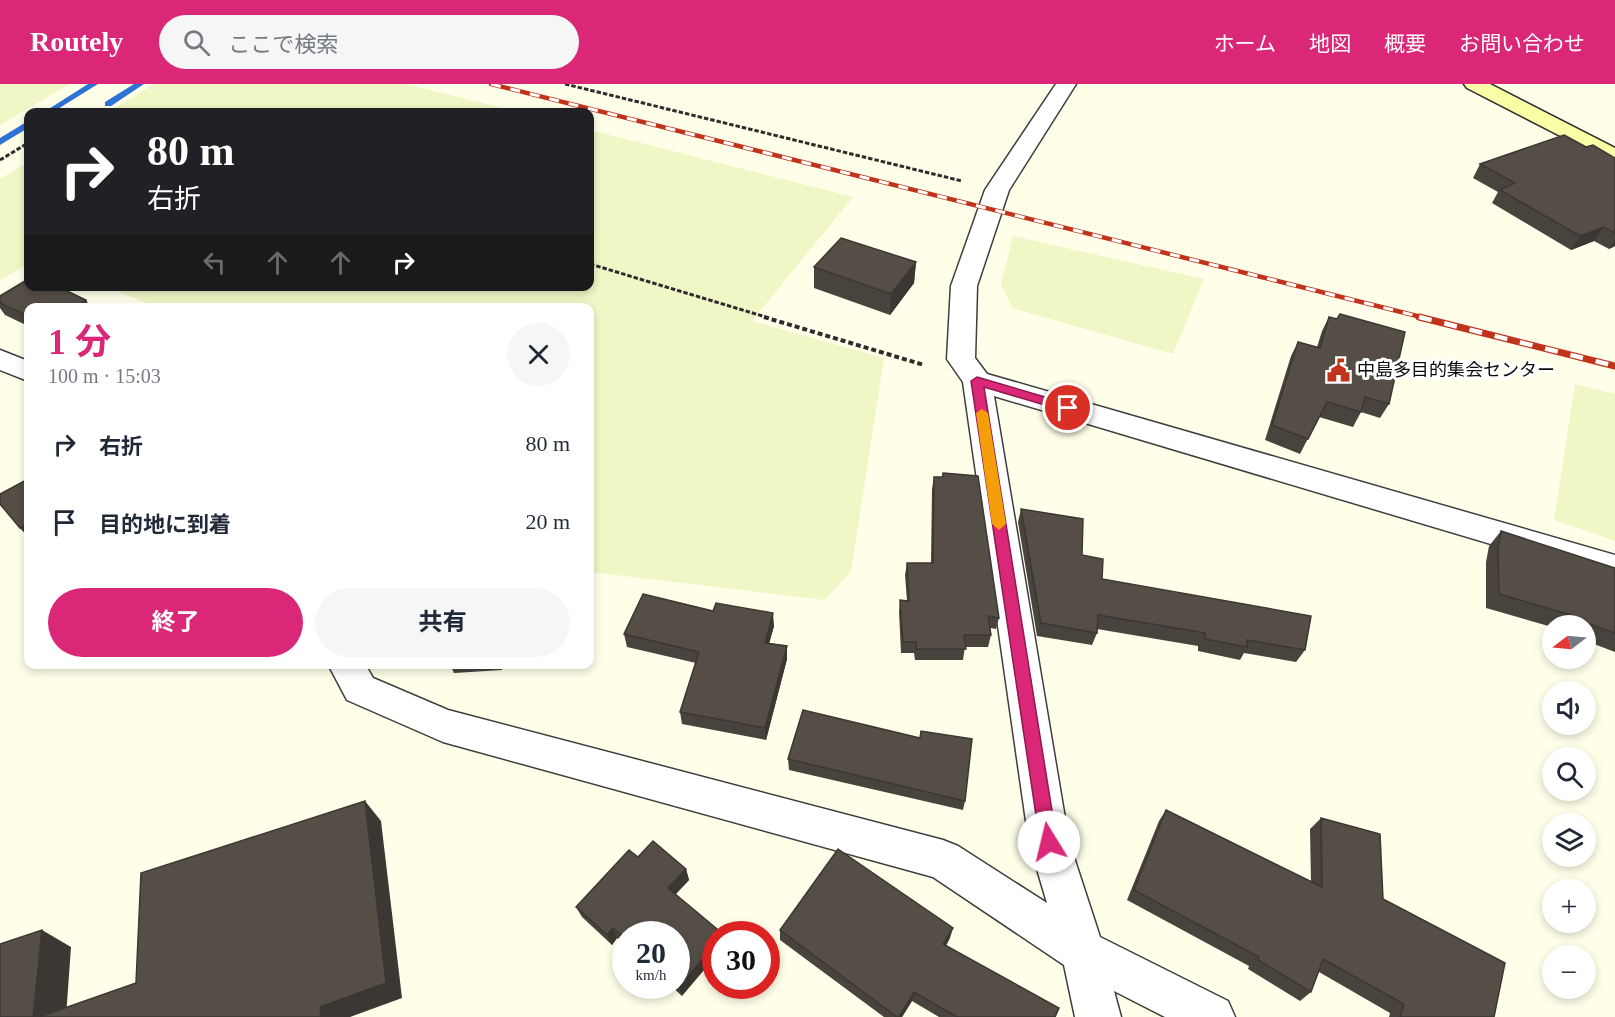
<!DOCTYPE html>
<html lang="ja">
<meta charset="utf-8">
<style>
:root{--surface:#fff;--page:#f6f6f7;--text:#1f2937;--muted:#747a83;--accent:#db2777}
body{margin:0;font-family:"Times New Roman","Noto Sans JP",serif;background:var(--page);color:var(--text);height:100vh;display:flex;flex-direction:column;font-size:22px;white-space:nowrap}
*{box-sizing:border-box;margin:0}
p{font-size:20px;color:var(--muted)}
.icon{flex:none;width:33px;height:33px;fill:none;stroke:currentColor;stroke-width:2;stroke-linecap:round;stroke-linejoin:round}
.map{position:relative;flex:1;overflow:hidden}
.side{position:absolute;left:24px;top:219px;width:570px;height:366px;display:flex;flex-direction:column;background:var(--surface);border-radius:12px;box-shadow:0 3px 9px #0003}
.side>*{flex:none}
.hud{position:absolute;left:24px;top:24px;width:570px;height:183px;border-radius:12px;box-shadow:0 3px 9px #0003;background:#202124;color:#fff;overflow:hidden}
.needle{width:39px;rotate:254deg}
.fabs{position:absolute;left:1542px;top:531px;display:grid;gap:12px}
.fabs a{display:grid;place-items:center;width:54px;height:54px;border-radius:50%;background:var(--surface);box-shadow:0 3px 9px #0003;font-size:30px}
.speed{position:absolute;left:612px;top:837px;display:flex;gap:12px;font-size:30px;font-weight:700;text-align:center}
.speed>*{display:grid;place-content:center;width:78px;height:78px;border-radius:50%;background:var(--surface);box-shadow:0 3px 9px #0003;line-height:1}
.speed small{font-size:15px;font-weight:400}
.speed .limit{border:9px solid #d22;background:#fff;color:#111}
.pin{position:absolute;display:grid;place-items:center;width:51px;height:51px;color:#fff;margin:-26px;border:3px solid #fff;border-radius:50%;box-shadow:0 2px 6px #0007}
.me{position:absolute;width:66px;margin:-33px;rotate:351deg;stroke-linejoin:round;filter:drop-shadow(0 0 4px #0008)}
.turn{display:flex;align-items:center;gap:21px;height:126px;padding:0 24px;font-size:27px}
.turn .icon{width:78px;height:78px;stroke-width:2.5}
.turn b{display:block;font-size:42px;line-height:51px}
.lanes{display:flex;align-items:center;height:57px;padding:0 24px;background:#0003;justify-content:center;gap:30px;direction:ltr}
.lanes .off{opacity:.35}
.round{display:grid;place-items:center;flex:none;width:63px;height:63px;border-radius:32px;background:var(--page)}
.overview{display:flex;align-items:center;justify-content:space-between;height:102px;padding:0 24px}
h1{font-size:36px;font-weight:700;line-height:45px;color:var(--accent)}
.cta{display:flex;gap:12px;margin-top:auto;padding:12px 24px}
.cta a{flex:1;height:69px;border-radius:36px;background:var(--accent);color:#fff;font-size:24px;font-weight:700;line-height:69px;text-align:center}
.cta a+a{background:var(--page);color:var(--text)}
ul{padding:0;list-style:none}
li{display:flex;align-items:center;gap:18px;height:78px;padding:0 24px}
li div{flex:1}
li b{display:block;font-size:22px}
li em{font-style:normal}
header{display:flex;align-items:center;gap:36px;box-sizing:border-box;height:84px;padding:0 30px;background:var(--accent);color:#fff}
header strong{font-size:28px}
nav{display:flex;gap:33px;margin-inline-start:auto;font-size:21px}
.search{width:420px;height:54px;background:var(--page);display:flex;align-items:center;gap:15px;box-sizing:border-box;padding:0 21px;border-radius:33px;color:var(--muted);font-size:22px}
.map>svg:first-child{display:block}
</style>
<header>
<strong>Routely</strong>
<div class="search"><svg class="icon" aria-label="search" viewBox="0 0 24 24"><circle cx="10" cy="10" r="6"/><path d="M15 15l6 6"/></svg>ここで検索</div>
<nav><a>ホーム</a><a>地図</a><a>概要</a><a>お問い合わせ</a></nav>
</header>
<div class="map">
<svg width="1615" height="933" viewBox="0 0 1615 933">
<rect width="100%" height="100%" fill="#ffffe9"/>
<!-- farmland -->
<path fill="#f1f6c7" d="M 0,0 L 70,0 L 0,41 Z
M 154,0 L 406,0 L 519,28 L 108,28 Z
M 590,46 L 853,113 L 752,237 L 884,274 L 851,488 L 824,516 L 590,488 L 590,224 L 158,224 L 107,203 L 590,202 Z
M 28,78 L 28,180 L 0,196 L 0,95 Z
M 1013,152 L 1204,195 L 1173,270 L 1012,224 L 1001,200 Z
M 1575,300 L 1615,310 L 1615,457 L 1554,436 Z"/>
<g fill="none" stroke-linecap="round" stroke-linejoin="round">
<!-- stream -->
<path fill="#2d72d5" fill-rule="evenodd" d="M 88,0 L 98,0 L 53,28 L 44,28 Z
M 134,0 L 144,0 L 111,22 L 105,22 L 105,18 Z
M 28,37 L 28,44 L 0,61 L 0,54 Z"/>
<defs>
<path id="minor" d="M 1056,0 L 1076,0 L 1009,106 L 977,202 L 975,274 L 987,290 L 1615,471 L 1615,497 L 994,312 L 1069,758 L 1100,853 L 1228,917 L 1235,933 L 1165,933 L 1114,907 L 1121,933 L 1075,933 L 1064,881 L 933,793 L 443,658 L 347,616 L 328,580 L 365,580 L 373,594 L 448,626 L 943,756 L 958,762 L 1047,819 L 1029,758 L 963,298 L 947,275 L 951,202 L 985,106 Z
M 0,266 L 28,277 L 28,297 L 0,286 Z"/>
<path id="secondary" d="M 1464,0 L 1490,0 L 1615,64 L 1615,80 L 1467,4 Z"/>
</defs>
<!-- minor casing -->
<use href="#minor" stroke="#3e3e3e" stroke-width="3"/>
<!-- secondary casing -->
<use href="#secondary" stroke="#2d2d2d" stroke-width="3"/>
<!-- path-far1 -->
<path stroke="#2d2d2d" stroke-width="3" stroke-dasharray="4.5 2" stroke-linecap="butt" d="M 565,0 L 962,97
M 0,76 L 28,59
M 590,180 L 769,234"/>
<!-- path -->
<path stroke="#2d2d2d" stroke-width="4" stroke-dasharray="5 3" stroke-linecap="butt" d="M 764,233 L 924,281"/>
<!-- minor -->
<use href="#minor" fill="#fff" fill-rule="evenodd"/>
<!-- secondary -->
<use href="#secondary" fill="#f8ffa4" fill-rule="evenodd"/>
<defs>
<path id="rail-far1" d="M 491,0 L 1425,234"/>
<path id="rail" d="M 1419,233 L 1615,282"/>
</defs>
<!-- rail-far1 casing -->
<use href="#rail-far1" stroke="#c2331c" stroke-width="4.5"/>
<!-- rail casing -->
<use href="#rail" stroke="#c2331c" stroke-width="7"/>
<!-- rail-far1 -->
<use href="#rail-far1" stroke="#fff" stroke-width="3" stroke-dasharray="10" stroke-linecap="butt"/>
<!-- rail -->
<use href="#rail" stroke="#fff" stroke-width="4.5" stroke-dasharray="13" stroke-linecap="butt"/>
</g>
<!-- wall -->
<path fill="#48433d" d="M 1586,63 L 1615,74 L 1615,162 L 1609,165 L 1594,157 L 1571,166 L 1492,119 L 1498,108 L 1473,94 L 1480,80 Z
M 916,178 L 914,199 L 890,231 L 814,204 L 814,183 Z
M 0,212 L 28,224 L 28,242 L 5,231 L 0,224 Z
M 1329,233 L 1389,320 L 1380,334 L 1361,328 L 1353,343 L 1319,333 L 1300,370 L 1265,356 L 1291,272 L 1298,258 L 1317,263 L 1322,247 Z
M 943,389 L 999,534 L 996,545 L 990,544 L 991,551 L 988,563 L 965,563 L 963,576 L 915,576 L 914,569 L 901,569 L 899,528 L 900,516 L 907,517 L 905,491 L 907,479 L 931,479 L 932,405 L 934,393 L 942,393 Z
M 1021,425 L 1082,471 L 1102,495 L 1305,566 L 1296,578 L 1244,569 L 1240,576 L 1198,567 L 1198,562 L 1097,545 L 1097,549 L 1092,561 L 1037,552 L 1018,438 Z
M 1501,447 L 1615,484 L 1615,568 L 1586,557 L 1586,542 L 1552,542 L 1552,543 L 1486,524 L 1486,478 L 1489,462 Z
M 774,542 L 769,559 L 787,562 L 787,575 L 766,656 L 682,640 L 680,628 L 696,579 L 627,563 L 624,550 Z
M 450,580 L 510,580 L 503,581 L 502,586 L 454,589 Z
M 788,675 L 965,717 L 963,726 L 789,686 Z
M 1166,726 L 1311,798 L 1310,745 L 1321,734 L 1383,815 L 1494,933 L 1389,933 L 1390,929 L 1319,888 L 1311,908 L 1300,917 L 1248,885 L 1249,882 L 1127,816 L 1159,737 Z
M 686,785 L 689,796 L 676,810 L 682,912 L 671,902 L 676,902 L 676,850 L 626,850 L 626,861 L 617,854 L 612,861 L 582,833 L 576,823 Z
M 780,846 L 950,854 L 946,862 L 1055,933 L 939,933 L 912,917 L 902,933 L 884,933 L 780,856 Z"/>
<!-- shaded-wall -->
<path fill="#3b3732" d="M 1603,143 L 1594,157 L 1571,166 L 1580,152 Z
M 1615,156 L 1615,162 L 1609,165 Z
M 916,178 L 914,199 L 890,231 L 891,210 Z
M 86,216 L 91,224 L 74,224 Z
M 28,440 L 28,453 L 20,444 Z
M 773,529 L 774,542 L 766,571 L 765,559 Z
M 787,562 L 787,575 L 766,656 L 765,644 Z
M 365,717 L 381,737 L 402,914 L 350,933 L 321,933 L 320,923 Z
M 686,785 L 689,796 L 672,814 L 668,804 Z
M 613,844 L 617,854 L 612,861 L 607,851 Z
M 953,844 L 950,854 L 940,870 L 943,860 Z
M 42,846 L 71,863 L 66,933 L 33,933 Z
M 716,859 L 716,872 L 682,912 L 679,903 Z
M 914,908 L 912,917 L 902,933 L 899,933 Z"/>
<!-- building -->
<path fill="#544e47" stroke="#3b3732" stroke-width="1.5" d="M 1564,51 L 1586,63 L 1593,61 L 1615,74 L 1615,149 L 1603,143 L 1580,152 L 1500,106 L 1515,99 L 1480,80 Z
M 841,154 L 916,178 L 891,210 L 814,183 Z
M 28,195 L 28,202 L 57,202 L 86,216 L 74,224 L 28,224 L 28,232 L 0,219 L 0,212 Z
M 1340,230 L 1405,248 L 1389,320 L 1365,313 L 1361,328 L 1327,318 L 1308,355 L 1272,341 L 1298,258 L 1320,264 L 1329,233 L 1337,235 Z
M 943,389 L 978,392 L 999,534 L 988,532 L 991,551 L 964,551 L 966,565 L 916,565 L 916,558 L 903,558 L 900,516 L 909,517 L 907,479 L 933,479 L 934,393 L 943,393 Z
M 28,395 L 28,440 L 20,444 L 0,420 L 0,410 Z
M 1021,425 L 1083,435 L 1082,471 L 1103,475 L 1102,495 L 1311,532 L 1305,566 L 1247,556 L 1247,563 L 1205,555 L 1205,549 L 1098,531 L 1097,549 L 1041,539 Z
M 1501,447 L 1615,484 L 1615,549 L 1578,536 L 1578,533 L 1499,510 L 1498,464 Z
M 643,510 L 713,527 L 716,519 L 773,529 L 765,559 L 787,562 L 765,644 L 680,628 L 699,568 L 624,550 Z
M 803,626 L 920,654 L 921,647 L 972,655 L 965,717 L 788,675 Z
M 365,717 L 386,899 L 320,923 L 321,933 L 39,933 L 136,899 L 141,789 Z
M 1166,726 L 1322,803 L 1321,734 L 1380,750 L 1383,815 L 1505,879 L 1494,933 L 1400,933 L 1404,920 L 1323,875 L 1311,908 L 1258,876 L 1259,873 L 1134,806 Z
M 653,757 L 686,785 L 668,804 L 723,850 L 716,850 L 716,859 L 679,903 L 676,901 L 676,850 L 626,850 L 626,855 L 613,844 L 607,851 L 576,823 L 629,766 L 638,773 Z
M 838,765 L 953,844 L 943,860 L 1059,924 L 1055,933 L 957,933 L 914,908 L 899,933 L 897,933 L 780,846 Z
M 42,846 L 33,933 L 0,933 L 0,860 Z"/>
<!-- route -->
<path fill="#db2777" stroke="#8e194d" stroke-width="1.5" d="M 977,293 L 1072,321 L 1074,324 L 1068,328 L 984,303 L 1057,758 L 1055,764 L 1049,766 L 1043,764 L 1040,758 L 971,297 Z"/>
<!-- slow -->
<path fill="#f59e0b" d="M 982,325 L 988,329 L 1006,440 L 999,446 L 992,440 L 976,329 Z"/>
<!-- icons -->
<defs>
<symbol id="civic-bare" viewBox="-9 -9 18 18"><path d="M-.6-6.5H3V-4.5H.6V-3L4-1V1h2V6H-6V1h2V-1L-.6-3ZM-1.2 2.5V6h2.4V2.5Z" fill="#c2331c" stroke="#fff" stroke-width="2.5" paint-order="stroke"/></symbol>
</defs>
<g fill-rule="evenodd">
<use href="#civic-bare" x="1322" y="270" width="33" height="33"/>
</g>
<g text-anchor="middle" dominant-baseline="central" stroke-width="6" stroke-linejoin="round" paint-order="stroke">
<!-- poi labels -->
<g font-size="18" fill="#0b0b0b" stroke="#fff" text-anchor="start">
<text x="1357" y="286">中島多目的集会センター</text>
</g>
</g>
</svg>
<div class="fabs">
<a><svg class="needle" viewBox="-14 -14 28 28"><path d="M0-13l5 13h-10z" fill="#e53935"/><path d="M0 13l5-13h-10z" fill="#747a83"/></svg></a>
<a><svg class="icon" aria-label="sound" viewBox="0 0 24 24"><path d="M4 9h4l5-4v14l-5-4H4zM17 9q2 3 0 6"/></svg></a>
<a><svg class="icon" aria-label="search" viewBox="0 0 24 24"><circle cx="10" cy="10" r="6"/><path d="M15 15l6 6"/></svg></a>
<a><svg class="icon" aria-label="layers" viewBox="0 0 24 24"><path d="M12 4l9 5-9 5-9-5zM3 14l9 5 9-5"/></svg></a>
<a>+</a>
<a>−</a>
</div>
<div class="speed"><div>20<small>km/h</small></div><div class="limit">30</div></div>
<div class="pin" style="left:1068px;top:324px;background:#d93025"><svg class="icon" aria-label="arrive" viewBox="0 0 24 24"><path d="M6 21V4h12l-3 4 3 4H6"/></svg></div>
<svg class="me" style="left:1049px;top:758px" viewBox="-20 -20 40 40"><circle r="19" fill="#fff"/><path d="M0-13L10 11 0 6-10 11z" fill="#db2777"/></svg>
<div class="hud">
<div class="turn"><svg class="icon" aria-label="right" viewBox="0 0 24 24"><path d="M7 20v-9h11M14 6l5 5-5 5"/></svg><div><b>80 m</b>右折</div></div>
<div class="lanes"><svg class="icon off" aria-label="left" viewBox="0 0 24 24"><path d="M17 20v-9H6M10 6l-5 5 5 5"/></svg><svg class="icon off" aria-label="ahead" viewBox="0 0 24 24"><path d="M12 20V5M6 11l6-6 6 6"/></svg><svg class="icon off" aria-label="ahead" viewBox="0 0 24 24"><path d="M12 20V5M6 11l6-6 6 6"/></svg><svg class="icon" aria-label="right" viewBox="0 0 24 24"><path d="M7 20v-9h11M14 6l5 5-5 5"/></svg></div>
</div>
<section class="side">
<div class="overview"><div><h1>1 分</h1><p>100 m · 15:03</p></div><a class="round"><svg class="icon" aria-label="close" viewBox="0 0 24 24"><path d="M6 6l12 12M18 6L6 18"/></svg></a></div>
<ul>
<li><svg class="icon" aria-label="right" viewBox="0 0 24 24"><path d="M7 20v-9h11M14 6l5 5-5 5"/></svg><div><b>右折</b></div><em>80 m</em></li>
<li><svg class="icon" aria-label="arrive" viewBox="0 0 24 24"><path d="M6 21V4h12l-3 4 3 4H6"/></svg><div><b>目的地に到着</b></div><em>20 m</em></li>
</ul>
<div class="cta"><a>終了</a><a>共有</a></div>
</section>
</div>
